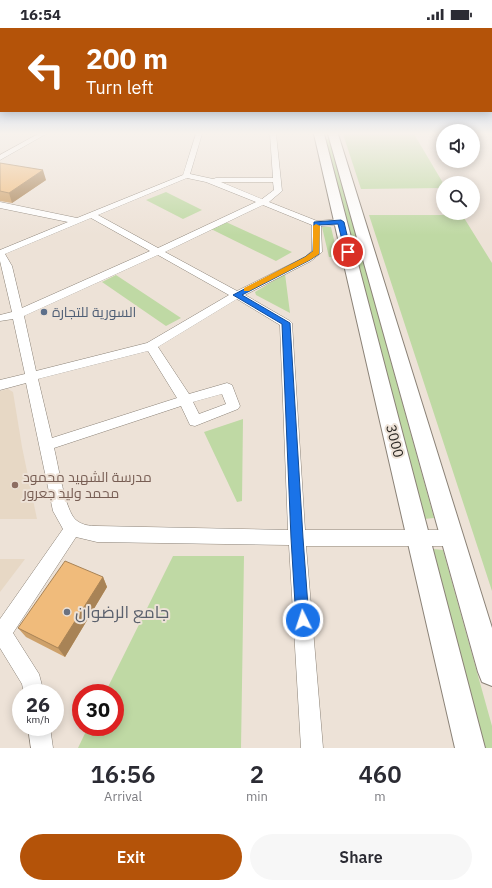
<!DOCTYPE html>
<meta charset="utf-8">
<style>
:root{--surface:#fff;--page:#f7f7f7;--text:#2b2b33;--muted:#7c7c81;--accent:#b45309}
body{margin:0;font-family:"IBM Plex Sans",Cairo,sans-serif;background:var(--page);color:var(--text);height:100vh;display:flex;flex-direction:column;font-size:15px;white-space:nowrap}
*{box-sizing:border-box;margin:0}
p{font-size:13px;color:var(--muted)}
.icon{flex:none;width:22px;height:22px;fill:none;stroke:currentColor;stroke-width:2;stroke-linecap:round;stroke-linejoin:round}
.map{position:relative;height:720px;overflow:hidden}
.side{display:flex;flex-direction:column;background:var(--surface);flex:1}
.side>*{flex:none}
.hud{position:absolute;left:0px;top:0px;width:492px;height:84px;box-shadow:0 2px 10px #0003;background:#b45309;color:#fff;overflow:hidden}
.controls{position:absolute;left:436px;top:96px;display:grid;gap:8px}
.controls a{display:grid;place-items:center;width:44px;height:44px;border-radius:50%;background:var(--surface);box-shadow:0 2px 10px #0003;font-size:20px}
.speed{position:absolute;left:12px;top:656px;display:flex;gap:8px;font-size:20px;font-weight:700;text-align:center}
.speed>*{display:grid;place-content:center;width:52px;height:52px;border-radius:50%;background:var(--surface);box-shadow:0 2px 10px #0003;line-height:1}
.speed small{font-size:10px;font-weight:400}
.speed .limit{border:6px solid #d22;background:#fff;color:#111}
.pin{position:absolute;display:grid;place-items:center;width:34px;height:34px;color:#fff;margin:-17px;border:2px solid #fff;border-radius:50%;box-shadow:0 1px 4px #0007}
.me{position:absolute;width:44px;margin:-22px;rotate:356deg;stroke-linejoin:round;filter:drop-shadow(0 0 3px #0008)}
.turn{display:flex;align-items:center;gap:14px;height:84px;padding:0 20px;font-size:18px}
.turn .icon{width:52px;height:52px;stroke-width:2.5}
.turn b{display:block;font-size:28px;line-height:34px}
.eta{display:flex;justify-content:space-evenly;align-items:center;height:68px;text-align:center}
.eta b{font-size:24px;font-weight:600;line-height:28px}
.action{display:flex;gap:8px;margin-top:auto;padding:8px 20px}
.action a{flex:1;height:46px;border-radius:24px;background:var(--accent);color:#fff;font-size:16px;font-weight:600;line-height:46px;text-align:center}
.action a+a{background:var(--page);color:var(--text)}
.status{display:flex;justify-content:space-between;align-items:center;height:28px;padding:0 20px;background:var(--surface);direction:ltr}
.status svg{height:11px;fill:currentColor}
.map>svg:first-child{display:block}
</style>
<div class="status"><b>16:54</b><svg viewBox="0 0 49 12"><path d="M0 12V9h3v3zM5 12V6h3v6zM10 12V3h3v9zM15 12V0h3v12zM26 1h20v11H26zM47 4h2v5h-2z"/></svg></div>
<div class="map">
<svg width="492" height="720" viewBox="0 0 492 720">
<rect width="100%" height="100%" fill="#ede2d7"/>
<!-- education -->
<path fill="#e7d8c5" d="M 8,361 L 13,364 L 22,419 L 37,491 L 0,491 L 0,363 Z
M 0,531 L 25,531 L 0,564 Z"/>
<!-- green -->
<path fill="#bfd9a4" d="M 343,106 L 414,106 L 443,155 L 443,160 L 361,161 Z
M 327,111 L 330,112 L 434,490 L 424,491 L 325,112 Z
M 166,164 L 202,182 L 183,191 L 146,172 Z
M 448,185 L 461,185 L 492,235 L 492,563 L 369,187 L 448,187 Z
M 226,194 L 292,224 L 276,233 L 211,201 Z
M 322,199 L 331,199 L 338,229 L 329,229 Z
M 285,246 L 290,285 L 256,267 L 255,264 Z
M 116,247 L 181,290 L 166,298 L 102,254 Z
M 243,391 L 242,473 L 237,474 L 204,404 Z
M 433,521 L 443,522 L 492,698 L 492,720 L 485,720 Z
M 173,528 L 244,528 L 241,720 L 78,720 L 88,699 L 115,699 L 115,665 L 105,665 Z"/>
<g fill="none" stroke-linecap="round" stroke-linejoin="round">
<defs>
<path id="street" d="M 38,106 L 46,106 L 0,132 L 0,127 Z
M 196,106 L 202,106 L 190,146 L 213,151 L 216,150 L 273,150 L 270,106 L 276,106 L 282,163 L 269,174 L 317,193 L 341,191 L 345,194 L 341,197 L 321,198 L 322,224 L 311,233 L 245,267 L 290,293 L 292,295 L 305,502 L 452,502 L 458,505 L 460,510 L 458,515 L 452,518 L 306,518 L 323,720 L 301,720 L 289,517 L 97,514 L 76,509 L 13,605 L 39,646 L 44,665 L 24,665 L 22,656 L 0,620 L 0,591 L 63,501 L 53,483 L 26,355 L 0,362 L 0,352 L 25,346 L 13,291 L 0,293 L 0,287 L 12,284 L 0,233 L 0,222 L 68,194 L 0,180 L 0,174 L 77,190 L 183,147 ZM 187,150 L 206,154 L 256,174 L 158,220 L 98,187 ZM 221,154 L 273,154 L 274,162 L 262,171 ZM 263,177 L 312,197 L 312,223 L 305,229 L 237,263 L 165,224 ZM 91,190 L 150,223 L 22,280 L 12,238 L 5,226 ZM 158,227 L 229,267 L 147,315 L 36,343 L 24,288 ZM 237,271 L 280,297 L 288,502 L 97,498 C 89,498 82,497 76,492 C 65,483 58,436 54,420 L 181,378 L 190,397 L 195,398 L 238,381 L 240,378 L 232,357 L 227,355 L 189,366 L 158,319 ZM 148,323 L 177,370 L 52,410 L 38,351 ZM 222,366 L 226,376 L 199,386 L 193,374 Z
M 28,699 L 50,699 L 53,720 L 31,720 Z"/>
<path id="secondary" d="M 314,106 L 324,106 L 485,720 L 455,720 Z
M 328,106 L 338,106 L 492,600 L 492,658 L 482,654 L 478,644 Z"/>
</defs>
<!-- street casing -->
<use href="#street" stroke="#8b8277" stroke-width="1"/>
<!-- secondary casing -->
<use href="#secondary" stroke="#8b8277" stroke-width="2"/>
<!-- street -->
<use href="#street" fill="#fff" fill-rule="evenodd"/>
<!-- secondary -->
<use href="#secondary" fill="#fff" fill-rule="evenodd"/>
</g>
<!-- wall -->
<path fill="#cea16a" d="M 0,135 L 46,152 L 12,175 L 0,173 Z
M 103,549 L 107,559 L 65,629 L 26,609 L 18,600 Z"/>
<!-- shaded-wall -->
<path fill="#a88356" d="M 43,142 L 46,152 L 12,175 L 9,165 Z
M 103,549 L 107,559 L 65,629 L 58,620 Z"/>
<!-- building -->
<path fill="#f0bb7b" stroke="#a88356" d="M 0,135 L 43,142 L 9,165 L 0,163 Z
M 65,533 L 103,549 L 58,620 L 18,600 Z"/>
<!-- sky -->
<linearGradient id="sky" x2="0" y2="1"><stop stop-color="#88b6f0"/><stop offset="0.51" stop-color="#f7f2ed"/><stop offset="1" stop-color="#f7f2ed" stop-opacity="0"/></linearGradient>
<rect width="492" height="207" fill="url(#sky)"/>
<!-- route -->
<path fill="#1a73e8" stroke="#114b97" d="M 341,192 L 344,194 L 351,224 L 350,226 L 345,224 L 338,196 L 319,197 L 319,226 L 310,232 L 242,267 L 290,295 L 303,510 L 309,592 L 307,596 L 303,598 L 298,596 L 296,592 L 291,510 L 282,296 L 233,267 L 305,229 L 313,223 L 314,194 Z"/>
<!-- slow -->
<path fill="#f59e0b" d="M 316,196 L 320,198 L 319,226 L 310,232 L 249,263 L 244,263 L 244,260 L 305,229 L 313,223 L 313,198 Z"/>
<!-- markers -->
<circle fill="#5c6f8a" stroke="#ede2d7" stroke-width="1.5" cx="44" cy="284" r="4"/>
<circle fill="#8d6e63" stroke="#ede2d7" stroke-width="1.5" cx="15" cy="457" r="4"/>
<circle fill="#6b7280" stroke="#ede2d7" stroke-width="1.5" cx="67" cy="584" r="4"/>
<g text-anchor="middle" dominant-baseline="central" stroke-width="4" stroke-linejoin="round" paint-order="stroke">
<!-- service labels -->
<g font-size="14" fill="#4e5e75" stroke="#ede2d7" text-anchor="start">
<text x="52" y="284">السورية للتجارة</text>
</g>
<!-- street labels -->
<g font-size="14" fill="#2c2924" stroke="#ede2d7">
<text transform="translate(395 413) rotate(76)">3000</text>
</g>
<!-- education labels -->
<g font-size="14" fill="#785e54" stroke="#ede2d7" text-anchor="start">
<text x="23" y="449">مدرسة الشهيد محمود<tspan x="23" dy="16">محمد وليد جعرور</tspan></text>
</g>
<!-- near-worship labels -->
<g font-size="17" fill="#5b616d" stroke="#ede2d7" text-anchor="start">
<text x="75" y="584">جامع الرضوان</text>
</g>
</g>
</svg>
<div class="controls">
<a><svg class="icon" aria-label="sound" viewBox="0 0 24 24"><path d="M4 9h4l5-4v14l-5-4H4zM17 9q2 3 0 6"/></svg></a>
<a><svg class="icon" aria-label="search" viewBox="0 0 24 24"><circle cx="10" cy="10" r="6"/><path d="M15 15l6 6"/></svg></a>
</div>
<div class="speed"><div>26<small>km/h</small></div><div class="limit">30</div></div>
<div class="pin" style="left:348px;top:224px;background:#d93025"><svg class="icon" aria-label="arrive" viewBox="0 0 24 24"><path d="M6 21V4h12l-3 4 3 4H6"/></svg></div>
<svg class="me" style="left:303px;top:592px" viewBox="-20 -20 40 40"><circle r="17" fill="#1a73e8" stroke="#fff" stroke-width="3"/><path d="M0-11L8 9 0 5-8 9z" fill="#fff"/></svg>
<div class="hud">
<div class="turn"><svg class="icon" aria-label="left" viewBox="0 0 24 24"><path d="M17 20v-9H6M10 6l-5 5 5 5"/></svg><div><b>200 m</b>Turn left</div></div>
</div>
</div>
<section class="side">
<div class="eta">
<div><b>16:56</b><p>Arrival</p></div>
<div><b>2</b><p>min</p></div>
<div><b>460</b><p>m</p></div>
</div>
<div class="action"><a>Exit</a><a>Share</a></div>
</section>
